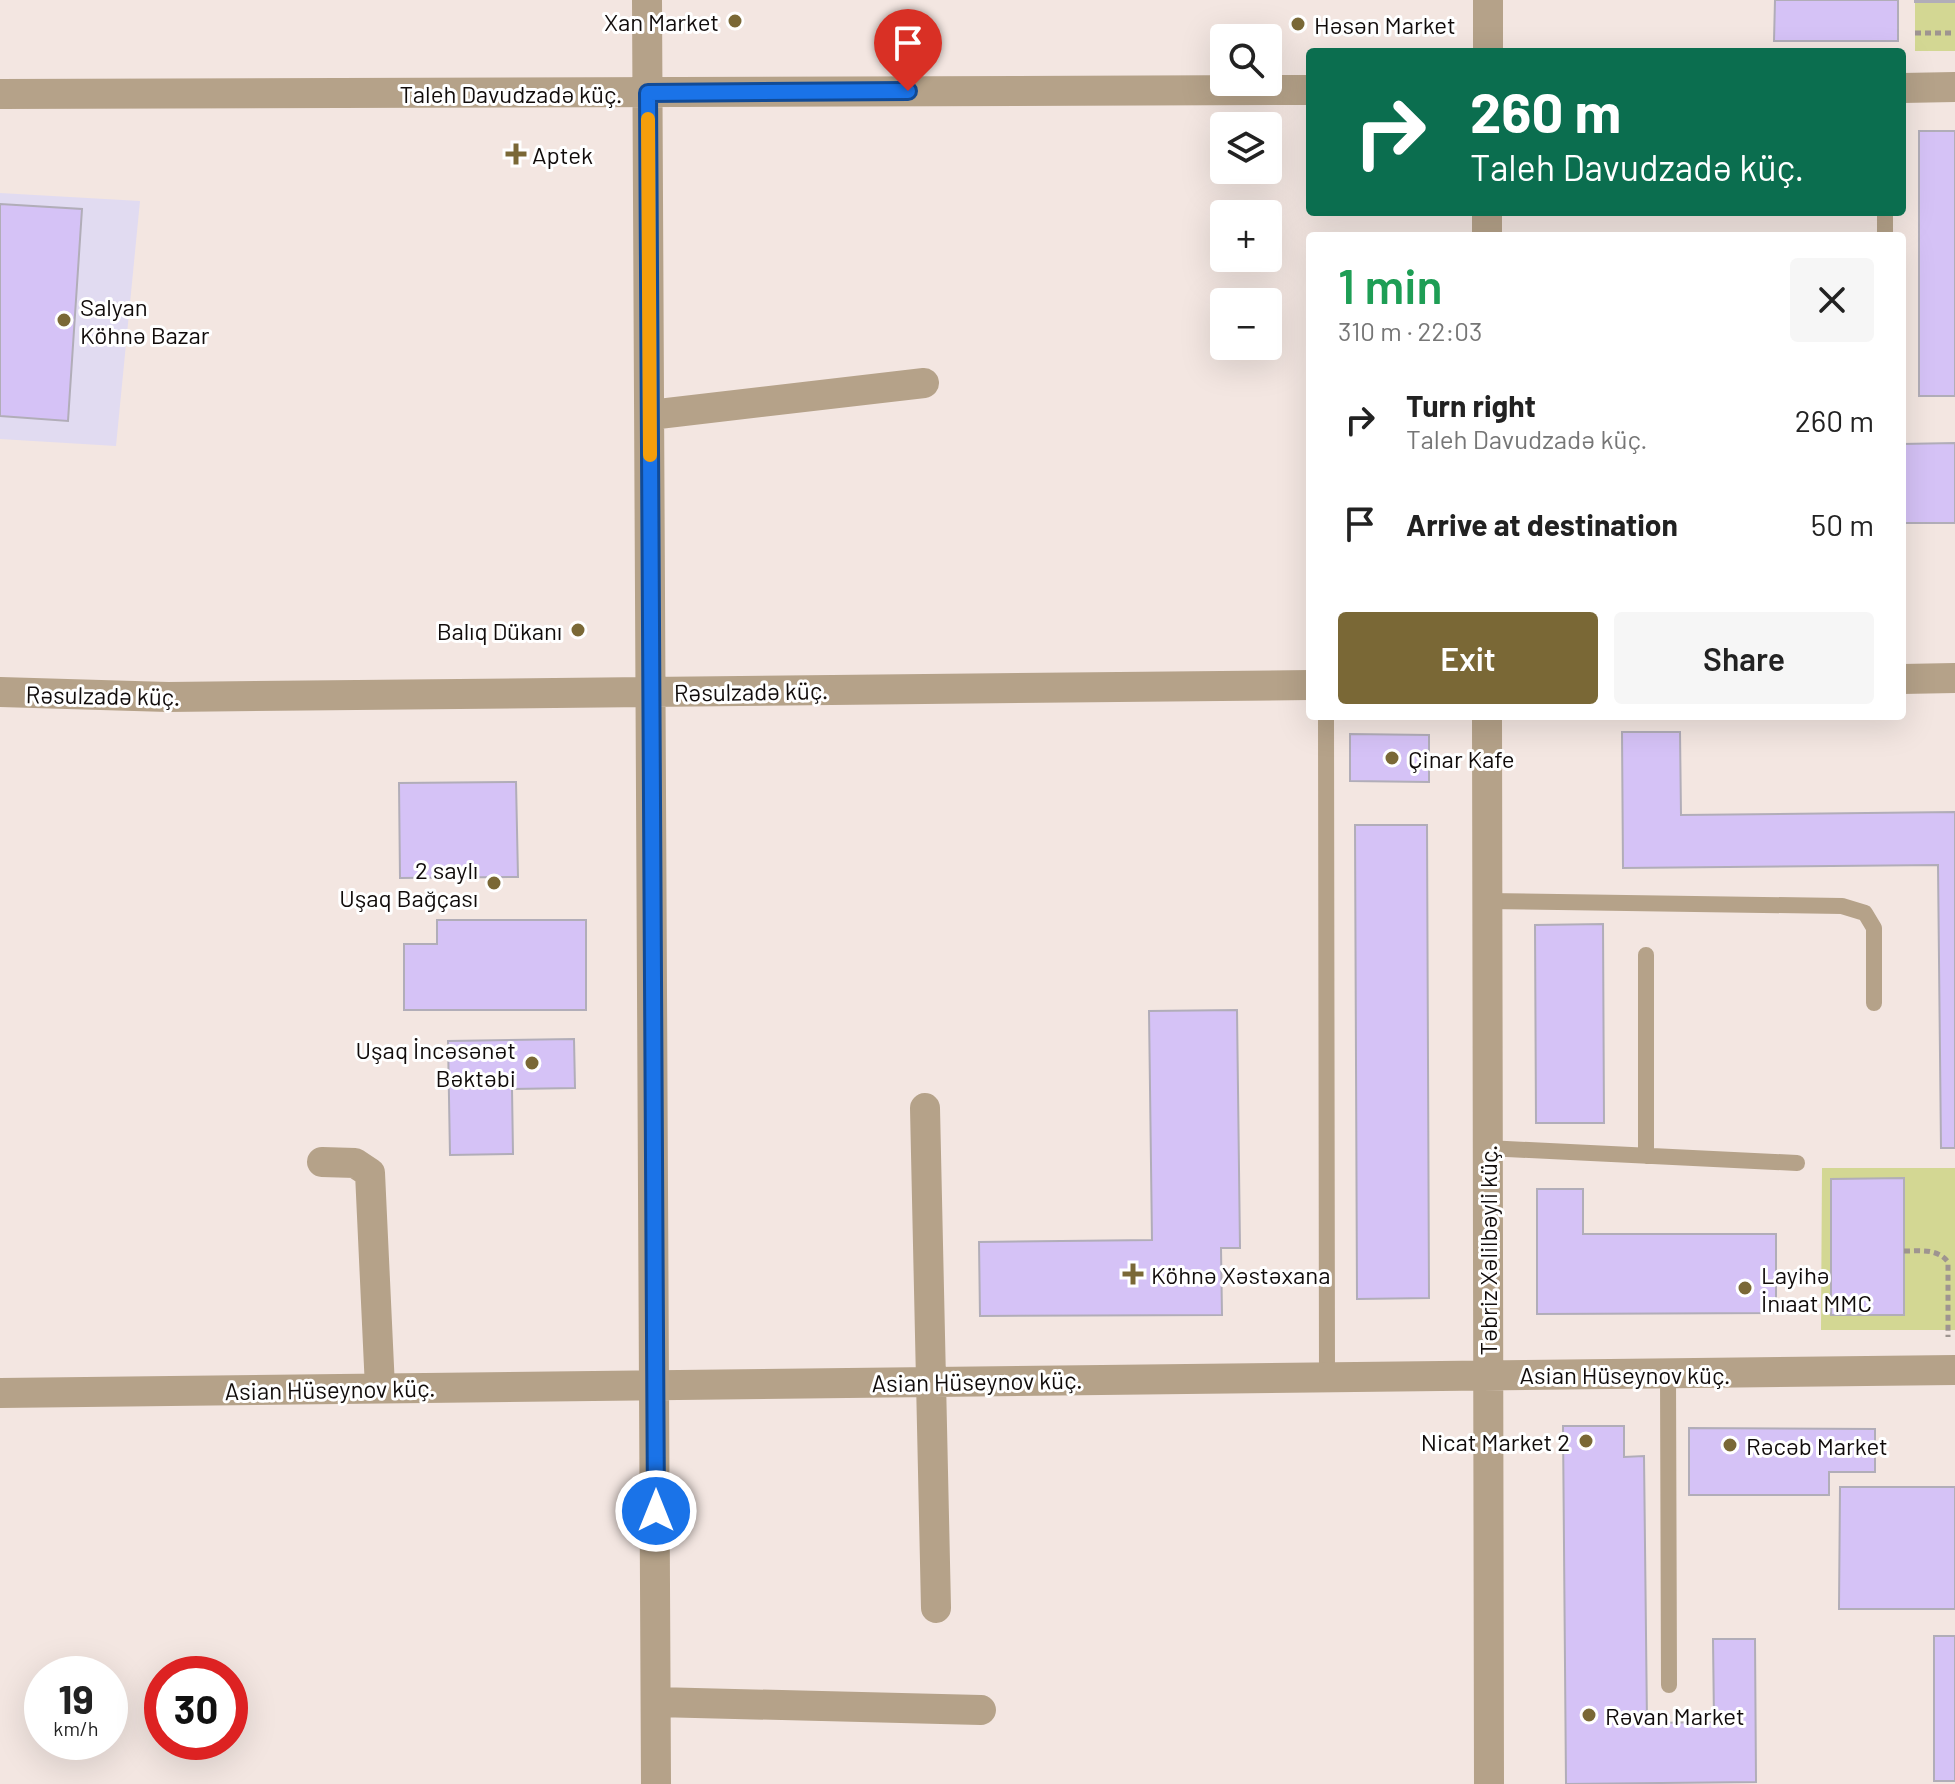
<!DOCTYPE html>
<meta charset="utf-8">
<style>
:root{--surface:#fff;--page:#f6f6f6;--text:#222;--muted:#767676;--accent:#7a6836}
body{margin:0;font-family:Barlow,sans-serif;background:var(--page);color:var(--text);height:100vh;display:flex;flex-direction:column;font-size:30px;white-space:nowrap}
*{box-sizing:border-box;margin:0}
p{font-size:26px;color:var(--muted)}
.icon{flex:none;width:44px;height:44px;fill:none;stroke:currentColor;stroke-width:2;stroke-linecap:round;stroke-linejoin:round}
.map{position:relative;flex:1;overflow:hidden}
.sheet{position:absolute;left:1306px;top:232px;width:600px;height:488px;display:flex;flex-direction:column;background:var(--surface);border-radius:8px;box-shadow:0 8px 32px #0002}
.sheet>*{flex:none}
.top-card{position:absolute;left:1306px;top:48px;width:600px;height:168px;border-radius:8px;box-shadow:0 8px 32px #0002;background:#0b6e4f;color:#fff;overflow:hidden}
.tools{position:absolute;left:1210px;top:24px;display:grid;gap:16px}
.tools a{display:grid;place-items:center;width:72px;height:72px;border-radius:8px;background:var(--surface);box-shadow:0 8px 32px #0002;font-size:40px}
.speed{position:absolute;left:24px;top:1656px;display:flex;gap:16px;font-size:40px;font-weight:700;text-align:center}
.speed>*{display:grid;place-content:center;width:104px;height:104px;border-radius:50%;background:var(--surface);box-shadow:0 8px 32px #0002;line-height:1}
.speed small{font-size:20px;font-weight:400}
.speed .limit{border:12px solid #d22;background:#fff;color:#111}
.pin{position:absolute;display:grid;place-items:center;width:68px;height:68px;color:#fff;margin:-82px -34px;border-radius:50% 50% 50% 0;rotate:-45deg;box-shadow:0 0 8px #0007}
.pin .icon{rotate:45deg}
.me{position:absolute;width:88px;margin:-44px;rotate:0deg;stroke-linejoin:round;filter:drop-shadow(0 0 6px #0008)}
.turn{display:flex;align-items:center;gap:28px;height:168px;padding:0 32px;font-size:36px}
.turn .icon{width:104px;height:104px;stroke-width:2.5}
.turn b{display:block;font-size:56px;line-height:68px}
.round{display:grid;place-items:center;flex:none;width:84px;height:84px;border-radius:8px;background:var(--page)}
.head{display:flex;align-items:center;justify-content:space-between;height:136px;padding:0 32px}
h1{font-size:48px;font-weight:600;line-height:60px;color:#1e9e55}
.button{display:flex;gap:16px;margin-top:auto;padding:16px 32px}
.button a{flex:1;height:92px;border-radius:8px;background:var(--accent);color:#fff;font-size:32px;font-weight:600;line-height:92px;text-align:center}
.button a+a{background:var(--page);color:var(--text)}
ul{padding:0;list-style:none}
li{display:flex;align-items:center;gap:24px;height:104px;padding:0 32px}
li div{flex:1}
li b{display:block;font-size:30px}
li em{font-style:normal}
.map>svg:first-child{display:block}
</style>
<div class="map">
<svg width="1955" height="1784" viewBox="0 0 1955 1784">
<rect width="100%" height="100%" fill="#f3e6e1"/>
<!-- commercial -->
<path fill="#e1dbf1" d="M 0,193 L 140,201 L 116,446 L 0,439 Z"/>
<!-- green -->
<path fill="#d3d793" d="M 1915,2 L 1955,2 L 1955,51 L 1915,51 Z
M 1822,1168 L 1955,1168 L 1955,1330 L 1821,1330 Z"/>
<!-- building -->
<path fill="#d5c2f6" stroke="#b1adb8" stroke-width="2" d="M 1775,0 L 1898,0 L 1898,41 L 1774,41 Z
M 1915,0 L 1955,0 L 1955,2 L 1915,2 Z
M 1919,131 L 1955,131 L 1955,396 L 1919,396 Z
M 0,204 L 82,209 L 68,421 L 0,416 Z
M 1955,443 L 1955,523 L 1902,523 L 1902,444 Z
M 1622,732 L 1680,732 L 1681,815 L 1955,812 L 1955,1148 L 1941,1148 L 1938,865 L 1623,868 Z
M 1350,734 L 1429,735 L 1429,782 L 1350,781 Z
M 516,782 L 518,877 L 400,878 L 399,783 Z
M 1355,825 L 1427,825 L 1429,1298 L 1357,1299 Z
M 437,920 L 586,920 L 586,1010 L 404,1010 L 404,944 L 437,944 Z
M 1603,924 L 1604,1123 L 1536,1123 L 1535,925 Z
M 1237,1010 L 1240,1248 L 1221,1248 L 1222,1315 L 980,1316 L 979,1242 L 1152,1240 L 1149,1011 Z
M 574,1039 L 575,1088 L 512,1089 L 513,1154 L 450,1155 L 448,1041 Z
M 1904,1178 L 1904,1315 L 1831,1315 L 1831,1179 Z
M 1537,1189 L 1583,1189 L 1583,1234 L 1776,1234 L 1776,1313 L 1537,1314 Z
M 1563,1426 L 1624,1426 L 1624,1457 L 1644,1456 L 1647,1723 L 1714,1722 L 1713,1639 L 1755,1639 L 1756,1782 L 1566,1784 Z
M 1689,1428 L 1875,1429 L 1875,1472 L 1829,1472 L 1829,1495 L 1689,1495 Z
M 1840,1487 L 1955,1487 L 1955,1609 L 1839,1609 Z
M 1934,1636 L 1955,1636 L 1955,1781 L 1934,1781 Z"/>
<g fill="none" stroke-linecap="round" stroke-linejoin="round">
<!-- path -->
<path stroke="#9e9490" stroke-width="5" stroke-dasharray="6 4" stroke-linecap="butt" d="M 1915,33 L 1955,33
M 1904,1251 C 1920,1251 1937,1248 1948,1262 L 1948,1337"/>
<!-- lane -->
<path stroke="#b5a289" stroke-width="16" d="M 1885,236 L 1885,212
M 1326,716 L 1327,1377
M 1487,901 L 1842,906 L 1865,913 L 1874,928 L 1874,1003
M 1646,955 L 1646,1156
M 1487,1148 L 1797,1163
M 1668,1375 L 1669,1685"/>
<!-- street -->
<path stroke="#b5a289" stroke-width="30" d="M 647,0 L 656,1784
M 1488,0 L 1488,52
M 1902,88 L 1955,87
M 0,94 L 1310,90
M 1487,236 L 1487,212
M 650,415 L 924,383
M 1902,679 L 1955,678
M 0,692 L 168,697 L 1310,685
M 1487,716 L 1489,1784
M 925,1108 L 936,1608
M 322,1162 L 355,1163 L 370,1173 L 380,1388
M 0,1393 L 1955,1370
M 656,1702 L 981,1710"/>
</g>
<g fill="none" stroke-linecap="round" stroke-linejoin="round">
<defs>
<path id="route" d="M 656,1511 L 648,93 L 908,91"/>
</defs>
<!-- route casing -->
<use href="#route" stroke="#114b97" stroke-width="20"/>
<!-- route -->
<use href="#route" stroke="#1a73e8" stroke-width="14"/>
<!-- slow -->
<path stroke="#f59e0b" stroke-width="14" d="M 648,119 L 650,455"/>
</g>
<!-- markers -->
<g fill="#7a6836" stroke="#fff" stroke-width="3">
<circle cx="735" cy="21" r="8"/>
<circle cx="1298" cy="24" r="8"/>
<path d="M512 142h8v8h8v8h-8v8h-8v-8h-8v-8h8z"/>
<circle cx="64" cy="320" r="8"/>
<circle cx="578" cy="630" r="8"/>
<circle cx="1392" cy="758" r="8"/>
<circle cx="494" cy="883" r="8"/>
<circle cx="532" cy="1063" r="8"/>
<path d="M1129 1262h8v8h8v8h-8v8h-8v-8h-8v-8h8z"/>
<circle cx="1745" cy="1288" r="8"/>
<circle cx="1586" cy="1441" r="8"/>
<circle cx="1730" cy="1445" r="8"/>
<circle cx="1589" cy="1715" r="8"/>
</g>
<g text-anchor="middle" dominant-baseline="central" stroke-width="6" stroke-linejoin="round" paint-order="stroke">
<!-- poi labels -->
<g font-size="24" fill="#110c0b" stroke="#fff" text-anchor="start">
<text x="719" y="21" text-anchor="end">Xan Market</text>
<text x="1314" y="24">Həsən Market</text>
<text x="532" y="154">Aptek</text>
<text x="80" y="306">Salyan<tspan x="80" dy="28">Köhnə Bazar</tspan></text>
<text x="562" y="630" text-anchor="end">Balıq Dükanı</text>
<text x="1408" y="758">Çinar Kafe</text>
<text x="478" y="869" text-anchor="end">2 saylı<tspan x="478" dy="28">Uşaq Bağçası</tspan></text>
<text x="516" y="1049" text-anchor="end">Uşaq İncəsənət<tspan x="516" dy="28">Bəktəbi</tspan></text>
<text x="1151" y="1274">Köhnə Xəstəxana</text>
<text x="1761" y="1274">Layihə<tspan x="1761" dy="28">İnıaat MMC</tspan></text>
<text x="1570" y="1441" text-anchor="end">Nicat Market 2</text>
<text x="1746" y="1445">Rəcəb Market</text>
<text x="1605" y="1715">Rəvan Market</text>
</g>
<!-- street labels -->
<g font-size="24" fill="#110c0b" stroke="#fff">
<text x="511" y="93">Taleh Davudzadə küç.</text>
<text transform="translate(751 691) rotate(-1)">Rəsulzadə küç.</text>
<text transform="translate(103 695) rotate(1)">Rəsulzadə küç.</text>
<text transform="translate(1487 1250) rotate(-90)">Təbriz Xəlilbəyli küç.</text>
<text x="1625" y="1374">Asian Hüseynov küç.</text>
<text transform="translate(977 1381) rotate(-1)">Asian Hüseynov küç.</text>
<text transform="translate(330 1389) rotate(-1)">Asian Hüseynov küç.</text>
</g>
</g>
</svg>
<div class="tools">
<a><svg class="icon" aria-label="search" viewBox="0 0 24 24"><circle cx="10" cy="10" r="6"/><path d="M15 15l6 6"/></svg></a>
<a><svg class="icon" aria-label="layers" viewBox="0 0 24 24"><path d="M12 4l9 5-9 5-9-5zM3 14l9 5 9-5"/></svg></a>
<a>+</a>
<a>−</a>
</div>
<div class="speed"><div>19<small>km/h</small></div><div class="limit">30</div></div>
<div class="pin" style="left:908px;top:91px;background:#d93025"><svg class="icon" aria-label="arrive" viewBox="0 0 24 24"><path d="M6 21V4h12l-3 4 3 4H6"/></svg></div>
<svg class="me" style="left:656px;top:1511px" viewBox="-20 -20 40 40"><circle r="17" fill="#1a73e8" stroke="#fff" stroke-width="3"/><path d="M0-11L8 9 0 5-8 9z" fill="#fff"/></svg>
<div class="top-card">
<div class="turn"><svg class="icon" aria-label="right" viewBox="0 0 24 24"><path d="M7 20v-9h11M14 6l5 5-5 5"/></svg><div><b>260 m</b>Taleh Davudzadə küç.</div></div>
</div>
<section class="sheet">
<div class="head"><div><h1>1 min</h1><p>310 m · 22:03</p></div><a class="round"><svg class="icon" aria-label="close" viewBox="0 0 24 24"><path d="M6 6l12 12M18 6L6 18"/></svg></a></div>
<ul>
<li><svg class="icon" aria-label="right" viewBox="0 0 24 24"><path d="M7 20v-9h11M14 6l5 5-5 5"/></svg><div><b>Turn right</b><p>Taleh Davudzadə küç.</p></div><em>260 m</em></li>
<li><svg class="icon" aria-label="arrive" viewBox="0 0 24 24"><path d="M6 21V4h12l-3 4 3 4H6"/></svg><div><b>Arrive at destination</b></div><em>50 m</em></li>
</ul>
<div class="button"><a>Exit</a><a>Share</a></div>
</section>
</div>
